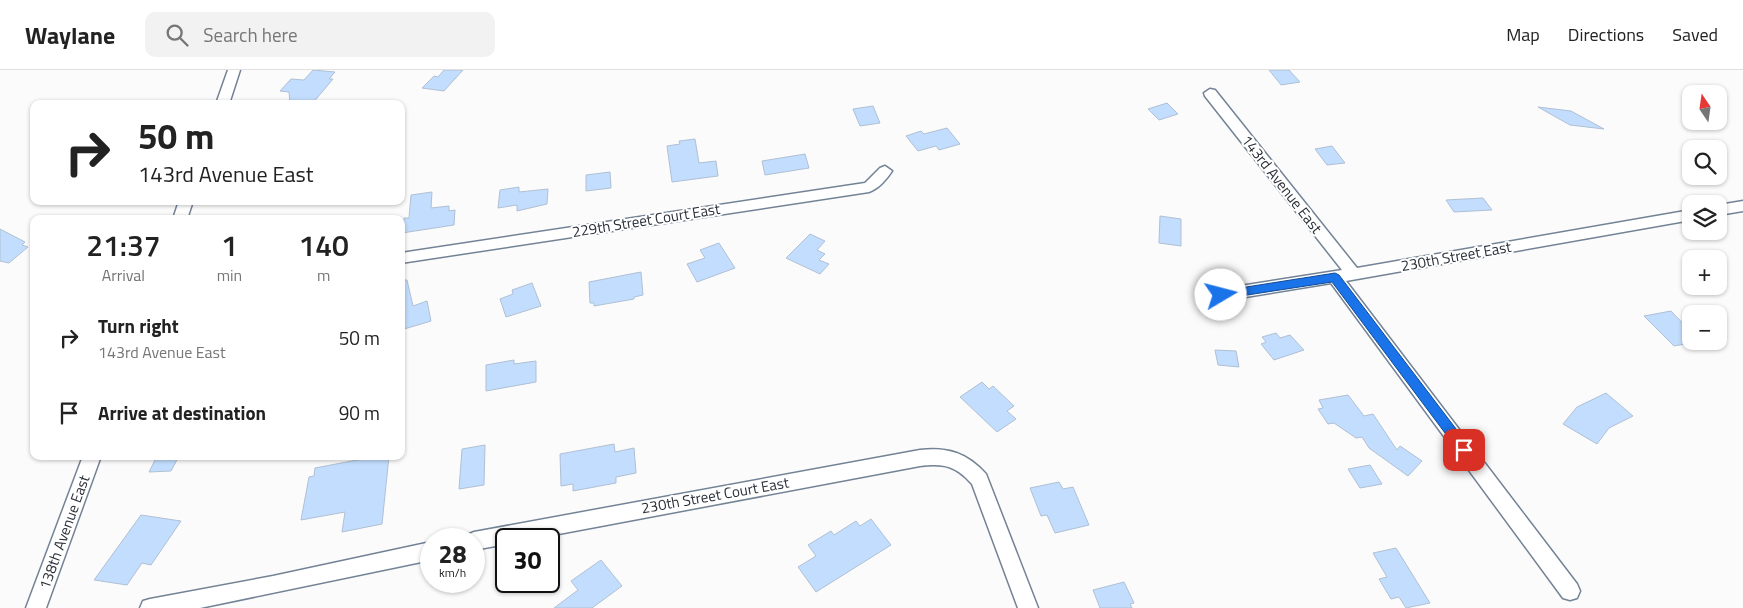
<!DOCTYPE html>
<meta charset="utf-8">
<style>
:root{--surface:#fff;--page:#f2f2f2;--text:#222;--muted:#767676;--line:#e0e0e0}
body{margin:0;font-family:"Titillium Web",sans-serif;background:var(--page);color:var(--text);height:100vh;display:flex;flex-direction:column;font-size:19px;white-space:nowrap}
*{box-sizing:border-box;margin:0}
p{font-size:16px;color:var(--muted)}
.icon{flex:none;width:28px;height:28px;fill:none;stroke:currentColor;stroke-width:2;stroke-linecap:round;stroke-linejoin:round}
.map{position:relative;flex:1;overflow:hidden}
.sheet{position:absolute;left:30px;top:145px;width:375px;height:245px;display:flex;flex-direction:column;background:var(--surface);border-radius:10px;box-shadow:0 1px 4px #0004}
.sheet>*{flex:none}
.banner{position:absolute;left:30px;top:30px;width:375px;height:105px;border-radius:10px;box-shadow:0 1px 4px #0004;background:#fff;color:var(--text);overflow:hidden}
.needle{width:32px;rotate:347deg}
.tools{position:absolute;left:1682px;top:15px;display:grid;gap:10px}
.tools a{display:grid;place-items:center;width:45px;height:45px;border-radius:10px;background:var(--surface);box-shadow:0 1px 4px #0004;font-size:25px}
.speed{position:absolute;left:420px;top:458px;display:flex;gap:10px;font-size:25px;font-weight:700;text-align:center}
.speed>*{display:grid;place-content:center;width:65px;height:65px;border-radius:50%;background:var(--surface);box-shadow:0 1px 4px #0004;line-height:1}
.speed small{font-size:12px;font-weight:400}
.speed .limit{border:2px solid #111;border-radius:8px;background:#fff;color:#111}
.pin{position:absolute;display:grid;place-items:center;width:42px;height:42px;color:#fff;margin:-21px;border-radius:10px;box-shadow:0 2px 8px #0006}
.me{position:absolute;width:55px;margin:-28px;rotate:82deg;stroke-linejoin:round;filter:drop-shadow(0 0 4px #0008)}
.turn{display:flex;align-items:center;gap:18px;height:105px;padding:0 25px;font-size:22px}
.turn .icon{width:65px;height:65px;stroke-width:2.5}
.turn b{display:block;font-size:35px;line-height:42px}
.eta{display:flex;justify-content:space-evenly;align-items:center;height:85px;text-align:center}
.eta b{font-size:30px;font-weight:600;line-height:35px}
ul{padding:0;list-style:none}
li{display:flex;align-items:center;gap:15px;height:75px;padding:0 25px}
li div{flex:1}
li b{display:block;font-size:19px}
li em{font-style:normal}
header{display:flex;align-items:center;gap:30px;box-sizing:border-box;height:70px;padding:0 25px;background:var(--surface);border-bottom:1px solid var(--line)}
header strong{font-size:24px}
nav{display:flex;gap:28px;margin-inline-start:auto;font-size:18px}
.search{width:350px;height:45px;background:var(--page);display:flex;align-items:center;gap:12px;box-sizing:border-box;padding:0 18px;border-radius:10px;color:var(--muted);font-size:19px}
.map>svg:first-child{display:block}
</style>
<header>
<strong>Waylane</strong>
<div class="search"><svg class="icon" aria-label="search" viewBox="0 0 24 24"><circle cx="10" cy="10" r="6"/><path d="M15 15l6 6"/></svg>Search here</div>
<nav><a>Map</a><a>Directions</a><a>Saved</a></nav>
</header>
<div class="map">
<svg width="1743" height="538" viewBox="0 0 1743 538">
<rect width="100%" height="100%" fill="#fbfbfb"/>
<!-- building -->
<path fill="#c2ddfd" stroke="#b0c0d4" d="M 313,0 L 335,2 L 329,9 L 333,9 L 312,34 L 290,34 L 289,22 L 280,21 L 291,9 L 304,10 Z
M 444,0 L 463,0 L 444,21 L 422,18 L 434,6 L 438,7 Z
M 1269,0 L 1289,0 L 1300,12 L 1281,15 Z
M 1167,33 L 1178,44 L 1159,50 L 1148,39 Z
M 873,36 L 880,53 L 860,56 L 853,39 Z
M 1538,37 L 1571,41 L 1604,59 L 1570,55 Z
M 947,58 L 960,74 L 939,80 L 936,76 L 918,81 L 906,66 L 921,61 L 924,64 Z
M 695,69 L 699,93 L 716,91 L 718,106 L 672,112 L 667,76 L 680,74 L 679,71 Z
M 1332,76 L 1345,93 L 1327,95 L 1315,79 Z
M 805,84 L 809,98 L 765,105 L 762,91 Z
M 610,102 L 611,118 L 586,121 L 586,105 Z
M 519,117 L 519,122 L 548,119 L 547,134 L 517,141 L 517,135 L 498,138 L 500,120 Z
M 432,122 L 431,138 L 449,136 L 449,141 L 455,140 L 454,155 L 402,163 L 404,148 L 409,148 L 411,125 Z
M 1483,128 L 1492,140 L 1454,142 L 1446,130 Z
M 1160,146 L 1181,149 L 1181,176 L 1159,173 Z
M 0,159 L 25,172 L 22,175 L 28,177 L 9,193 L 0,191 Z
M 810,164 L 825,171 L 817,180 L 825,184 L 819,190 L 829,194 L 820,204 L 786,188 Z
M 719,173 L 735,198 L 697,212 L 687,194 L 705,188 L 700,180 Z
M 641,202 L 643,225 L 634,227 L 634,229 L 594,236 L 594,233 L 590,233 L 589,212 Z
M 401,210 L 407,210 L 413,236 L 427,231 L 431,251 L 401,260 Z
M 532,213 L 541,236 L 506,247 L 500,229 L 513,224 L 512,220 Z
M 1671,241 L 1691,262 L 1691,273 L 1674,276 L 1644,246 Z
M 1276,263 L 1280,268 L 1290,265 L 1304,280 L 1274,290 L 1261,274 L 1266,272 L 1262,267 Z
M 1215,280 L 1236,281 L 1239,297 L 1218,295 Z
M 514,290 L 514,294 L 536,291 L 536,312 L 486,321 L 486,295 Z
M 982,312 L 989,319 L 993,316 L 1014,336 L 1007,341 L 1016,349 L 997,362 L 960,327 Z
M 1606,323 L 1633,346 L 1609,358 L 1597,374 L 1563,354 L 1577,337 Z
M 1348,325 L 1364,346 L 1373,344 L 1397,380 L 1400,376 L 1422,391 L 1408,406 L 1369,378 L 1362,367 L 1356,368 L 1334,353 L 1328,354 L 1318,339 L 1323,338 L 1319,330 Z
M 614,374 L 615,382 L 634,378 L 636,403 L 616,407 L 616,413 L 573,421 L 573,414 L 561,416 L 560,384 Z
M 485,375 L 484,415 L 459,419 L 462,379 Z
M 157,386 L 179,386 L 171,401 L 149,402 Z
M 378,386 L 389,386 L 382,454 L 342,462 L 345,442 L 301,450 L 309,407 L 314,406 L 315,398 Z
M 1370,395 L 1382,414 L 1360,418 L 1348,399 Z
M 1059,412 L 1063,419 L 1073,417 L 1089,455 L 1055,463 L 1047,445 L 1041,446 L 1030,418 Z
M 141,445 L 181,451 L 151,495 L 142,493 L 127,515 L 94,510 Z
M 871,449 L 891,475 L 816,522 L 798,497 L 816,486 L 808,475 L 831,461 L 834,465 L 856,451 L 860,456 Z
M 1396,478 L 1430,533 L 1406,538 L 1399,527 L 1391,529 L 1379,509 L 1387,507 L 1373,483 Z
M 601,490 L 622,516 L 592,538 L 554,538 L 578,520 L 571,511 Z
M 1124,512 L 1134,533 L 1130,534 L 1132,538 L 1100,538 L 1093,520 Z"/>
<g fill="none" stroke-linecap="round" stroke-linejoin="round">
<defs>
<path id="minor" d="M 228,0 L 240,0 L 229,34 L 216,34 Z
M 1210,19 L 1215,20 L 1357,198 L 1691,140 L 1691,150 L 1346,211 L 1577,514 L 1580,521 L 1577,528 L 1570,530 L 1563,528 L 1331,213 L 1221,231 L 1215,229 L 1213,225 L 1215,221 L 1221,219 L 1342,200 L 1205,26 L 1204,23 Z
M 885,96 L 892,101 C 887,109 878,119 869,122 L 401,193 L 401,183 L 865,113 L 880,98 Z
M 179,131 L 193,131 L 187,149 L 173,149 Z
M 1743,131 L 1743,141 L 1719,145 L 1719,135 Z
M 920,380 C 948,377 967,383 986,404 L 1038,538 L 1018,538 L 972,414 C 956,396 944,393 920,396 L 532,469 L 506,469 L 506,474 L 474,480 L 474,469 L 465,469 L 467,465 L 474,462 Z
M 83,386 L 101,386 L 46,538 L 26,538 Z
M 431,472 L 431,490 L 200,538 L 140,538 L 143,531 L 150,529 L 273,506 Z"/>
</defs>
<!-- minor casing -->
<use href="#minor" stroke="#738395" stroke-width="3"/>
<!-- minor -->
<use href="#minor" fill="#fff" fill-rule="evenodd"/>
</g>
<!-- route -->
<path fill="#1a73e8" stroke="#114b97" d="M 1335,203 L 1339,205 L 1469,376 L 1470,380 L 1469,383 L 1460,383 L 1332,212 L 1221,229 L 1216,225 L 1221,221 Z"/>
<g text-anchor="middle" dominant-baseline="central" stroke-width="4" stroke-linejoin="round" paint-order="stroke">
<!-- street labels -->
<g font-size="15" fill="#2a3038" stroke="#fff">
<text transform="translate(1282 114) rotate(52)">143rd Avenue East</text>
<text transform="translate(646 150) rotate(-9)">229th Street Court East</text>
<text transform="translate(1456 186) rotate(-10)">230th Street East</text>
<text transform="translate(715 425) rotate(-10)">230th Street Court East</text>
<text transform="translate(64 462) rotate(-70)">138th Avenue East</text>
</g>
</g>
</svg>
<div class="tools">
<a><svg class="needle" viewBox="-14 -14 28 28"><path d="M0-13l5 13h-10z" fill="#e53935"/><path d="M0 13l5-13h-10z" fill="#767676"/></svg></a>
<a><svg class="icon" aria-label="search" viewBox="0 0 24 24"><circle cx="10" cy="10" r="6"/><path d="M15 15l6 6"/></svg></a>
<a><svg class="icon" aria-label="layers" viewBox="0 0 24 24"><path d="M12 4l9 5-9 5-9-5zM3 14l9 5 9-5"/></svg></a>
<a>+</a>
<a>−</a>
</div>
<div class="speed"><div>28<small>km/h</small></div><div class="limit">30</div></div>
<div class="pin" style="left:1464px;top:380px;background:#d93025"><svg class="icon" aria-label="arrive" viewBox="0 0 24 24"><path d="M6 21V4h12l-3 4 3 4H6"/></svg></div>
<svg class="me" style="left:1221px;top:225px" viewBox="-20 -20 40 40"><circle r="19" fill="#fff"/><path d="M0-13L10 11 0 6-10 11z" fill="#1a73e8"/></svg>
<div class="banner">
<div class="turn"><svg class="icon" aria-label="right" viewBox="0 0 24 24"><path d="M7 20v-9h11M14 6l5 5-5 5"/></svg><div><b>50 m</b>143rd Avenue East</div></div>
</div>
<section class="sheet">
<div class="eta">
<div><b>21:37</b><p>Arrival</p></div>
<div><b>1</b><p>min</p></div>
<div><b>140</b><p>m</p></div>
</div>
<ul>
<li><svg class="icon" aria-label="right" viewBox="0 0 24 24"><path d="M7 20v-9h11M14 6l5 5-5 5"/></svg><div><b>Turn right</b><p>143rd Avenue East</p></div><em>50 m</em></li>
<li><svg class="icon" aria-label="arrive" viewBox="0 0 24 24"><path d="M6 21V4h12l-3 4 3 4H6"/></svg><div><b>Arrive at destination</b></div><em>90 m</em></li>
</ul>
</section>
</div>
